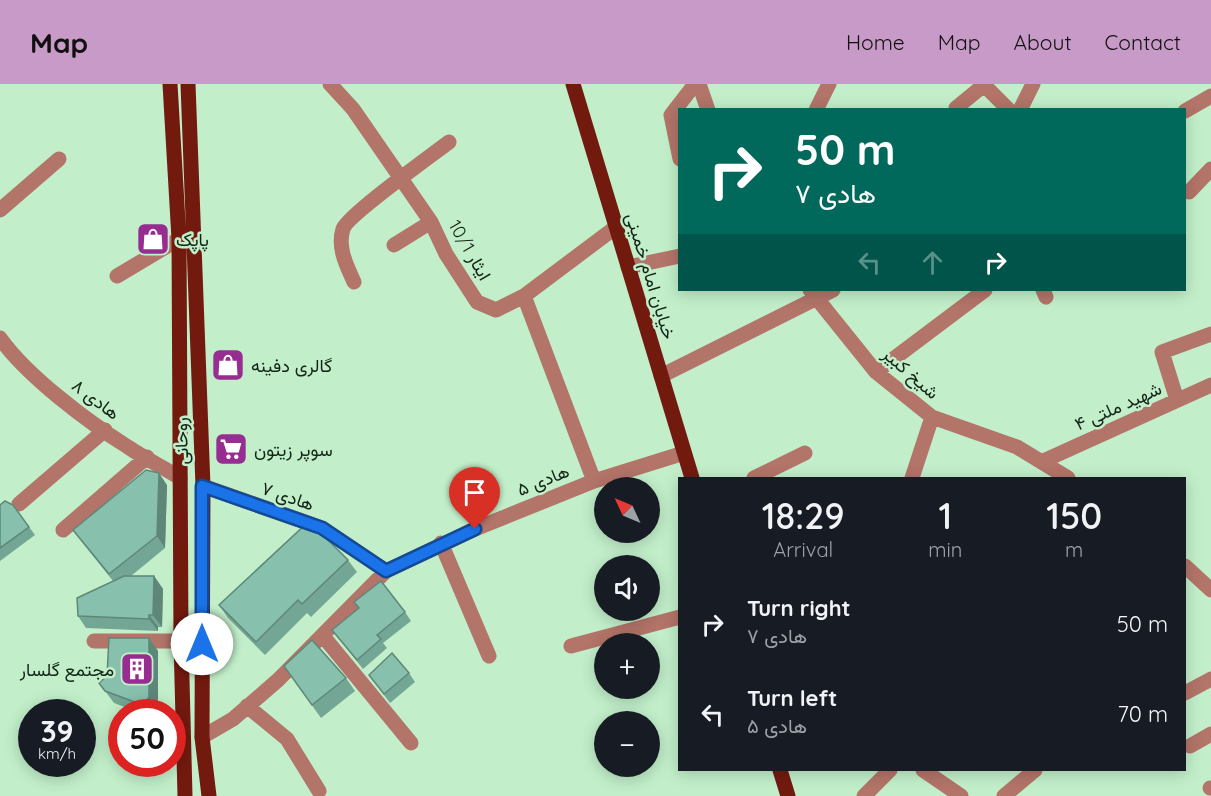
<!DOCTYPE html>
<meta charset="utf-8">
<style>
:root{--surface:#171b24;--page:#20242c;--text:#f1f3f6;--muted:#9ea1a6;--accent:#c89ac8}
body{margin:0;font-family:Quicksand,Vazirmatn,sans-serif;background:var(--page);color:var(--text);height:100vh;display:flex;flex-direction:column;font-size:22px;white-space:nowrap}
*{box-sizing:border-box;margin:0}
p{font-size:20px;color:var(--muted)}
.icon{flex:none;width:33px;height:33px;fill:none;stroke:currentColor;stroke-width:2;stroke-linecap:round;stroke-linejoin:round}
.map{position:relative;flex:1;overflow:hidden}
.details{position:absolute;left:678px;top:393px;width:508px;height:294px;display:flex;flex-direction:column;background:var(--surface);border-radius:0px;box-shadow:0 3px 15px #0003}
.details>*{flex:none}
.hud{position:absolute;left:678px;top:24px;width:508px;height:183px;border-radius:0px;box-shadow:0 3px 15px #0003;background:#00695c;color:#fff;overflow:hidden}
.needle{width:39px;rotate:314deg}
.tools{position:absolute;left:594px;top:393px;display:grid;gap:12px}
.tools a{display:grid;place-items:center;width:66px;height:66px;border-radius:50%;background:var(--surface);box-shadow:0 3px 15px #0003;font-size:30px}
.speed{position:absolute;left:18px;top:615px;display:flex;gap:12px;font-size:30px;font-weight:700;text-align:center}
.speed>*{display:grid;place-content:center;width:78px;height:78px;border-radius:50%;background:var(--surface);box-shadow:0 3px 15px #0003;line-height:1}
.speed small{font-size:15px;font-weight:400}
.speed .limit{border:9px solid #d22;background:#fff;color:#111}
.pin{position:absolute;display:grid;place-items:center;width:51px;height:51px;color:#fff;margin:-62px -26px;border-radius:50% 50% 50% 0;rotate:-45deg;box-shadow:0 0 6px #0007}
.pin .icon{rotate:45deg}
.me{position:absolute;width:66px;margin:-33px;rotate:0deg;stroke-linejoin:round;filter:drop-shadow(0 0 4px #0008)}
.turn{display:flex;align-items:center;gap:21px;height:126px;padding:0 18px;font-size:27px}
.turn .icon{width:78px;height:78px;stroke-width:2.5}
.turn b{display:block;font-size:42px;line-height:51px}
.lanes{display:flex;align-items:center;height:57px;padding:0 18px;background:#0003;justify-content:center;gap:30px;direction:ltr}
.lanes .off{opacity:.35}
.eta{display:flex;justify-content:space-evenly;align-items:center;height:102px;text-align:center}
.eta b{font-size:36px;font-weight:600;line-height:42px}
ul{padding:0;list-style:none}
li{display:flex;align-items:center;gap:18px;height:90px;padding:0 18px}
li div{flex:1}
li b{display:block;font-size:22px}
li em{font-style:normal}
header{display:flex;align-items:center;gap:36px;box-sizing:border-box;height:84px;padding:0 30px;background:var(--accent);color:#111}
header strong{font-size:28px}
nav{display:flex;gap:33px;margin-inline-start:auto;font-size:21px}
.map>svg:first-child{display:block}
</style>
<header>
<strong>Map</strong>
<nav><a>Home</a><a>Map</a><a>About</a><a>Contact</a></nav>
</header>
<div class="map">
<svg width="1211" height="712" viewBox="0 0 1211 712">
<rect width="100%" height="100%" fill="#c2efca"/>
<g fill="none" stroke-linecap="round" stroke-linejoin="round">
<!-- minor -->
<path stroke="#b37469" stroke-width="15" d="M 330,0 L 353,25 L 431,138 L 446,170 L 477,218 L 496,226 L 524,212 L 616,143
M 699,0 L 708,26
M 956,24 L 984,1 L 1009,26
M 816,26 L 829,0
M 1020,26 L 1033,0
M 1185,27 L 1211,12
M 680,75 L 671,31 L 695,0
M 1189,108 L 1211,85
M 0,126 L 59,75
M 394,161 L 431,138
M 628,183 L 680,172
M 117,192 L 179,155
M 354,198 C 347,182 337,164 343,145 C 347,132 432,71 449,58
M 810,206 L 876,288 L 932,333 L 1017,363 L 1068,394
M 1043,206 L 1046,213
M 524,212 L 594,397
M 0,254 C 27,292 88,338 128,363 C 144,374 163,383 180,394
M 876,288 L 985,206
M 661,292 L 833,206
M 1177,316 L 1162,268 L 1211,250
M 1041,378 L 1211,301
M 754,394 L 805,369
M 912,394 L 932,333
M 203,402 L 322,444 L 386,487
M 19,420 L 105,346
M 63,446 L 147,373
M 441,459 L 489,572
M 1185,482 L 1211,506
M 323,552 L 411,659
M 94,557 L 181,557
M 571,562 L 680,533
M 1185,609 L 1211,595
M 247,622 L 287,655 L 319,707
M 202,653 L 233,635 L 278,596 L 386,487 L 475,445 L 594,397 L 684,369
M 1190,662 L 1211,650
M 923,686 L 961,712
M 1210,704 L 1211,704
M 864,712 L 890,686
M 1004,712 L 1035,686"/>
<!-- major -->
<path stroke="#731a0f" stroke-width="15" d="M 170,0 L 179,155 L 181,557 L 185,712
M 188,0 L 203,402 L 202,653 L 209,712
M 573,0 L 692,394
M 780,686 L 788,712"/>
</g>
<!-- wall -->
<path fill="#74a695" d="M 167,401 L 165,464 L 131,492 L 154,492 L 163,505 L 162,543 L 158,543 L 158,547 L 86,544 L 78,532 L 113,497 L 82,458 L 73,446 Z
M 0,421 L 13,421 L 35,451 L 0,477 Z
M 348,476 L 357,488 L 311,533 L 307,529 L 265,571 L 228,534 L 219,521 Z
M 405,528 L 411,537 L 383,559 L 387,564 L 363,585 L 332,546 Z
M 149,554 L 158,567 L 158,626 L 156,628 L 138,628 L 114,619 L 99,599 Z
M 284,582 L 346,594 L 355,607 L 321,634 Z
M 409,589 L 415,598 L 390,619 L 369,591 Z"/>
<!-- shaded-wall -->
<path fill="#5e8779" d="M 159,389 L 167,401 L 165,464 L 157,452 Z
M 154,492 L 163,505 L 162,543 L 153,531 Z
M 149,531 L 158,543 L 158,547 L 149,535 Z
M 149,554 L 158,567 L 158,626 L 156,628 L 148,628 L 143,621 Z"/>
<!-- building -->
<path fill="#87c1ad" stroke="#5e8779" stroke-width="1.5" d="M 146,386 L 159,389 L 157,452 L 109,490 L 73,446 Z
M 5,417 L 13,421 L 29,443 L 0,464 L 0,421 Z
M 307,439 L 321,449 L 348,476 L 302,520 L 298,516 L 256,558 L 219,521 Z
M 124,492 L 154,492 L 153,531 L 149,531 L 149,535 L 78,532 L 77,514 Z
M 381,497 L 405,528 L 377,551 L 381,555 L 357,576 L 332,546 L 359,524 L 354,518 Z
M 109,554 L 149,554 L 149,613 L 143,621 L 105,607 L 99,599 L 107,592 Z
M 312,556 L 346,594 L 312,621 L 284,582 Z
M 392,569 L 409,589 L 384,610 L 369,591 Z"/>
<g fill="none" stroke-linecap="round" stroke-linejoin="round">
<defs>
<path id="route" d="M 202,560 L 202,402 L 322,444 L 386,487 L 475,445"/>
</defs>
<!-- route casing -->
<use href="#route" stroke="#114b97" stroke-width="15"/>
<!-- route -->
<use href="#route" stroke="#1a73e8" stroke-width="10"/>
</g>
<!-- icons -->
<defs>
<symbol id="shop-square" viewBox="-11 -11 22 22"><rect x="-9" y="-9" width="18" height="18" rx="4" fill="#972d90" stroke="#c2efca"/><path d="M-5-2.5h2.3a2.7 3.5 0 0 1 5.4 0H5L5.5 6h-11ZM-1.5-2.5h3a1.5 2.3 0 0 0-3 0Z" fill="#fff"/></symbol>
<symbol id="supermarket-square" viewBox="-11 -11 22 22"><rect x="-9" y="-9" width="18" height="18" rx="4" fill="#972d90" stroke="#c2efca"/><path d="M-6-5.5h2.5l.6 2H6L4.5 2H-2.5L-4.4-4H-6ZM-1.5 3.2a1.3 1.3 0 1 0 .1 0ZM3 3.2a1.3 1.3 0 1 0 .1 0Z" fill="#fff"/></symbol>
<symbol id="building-square" viewBox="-11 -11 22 22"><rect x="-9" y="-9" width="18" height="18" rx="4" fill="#972d90" stroke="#c2efca"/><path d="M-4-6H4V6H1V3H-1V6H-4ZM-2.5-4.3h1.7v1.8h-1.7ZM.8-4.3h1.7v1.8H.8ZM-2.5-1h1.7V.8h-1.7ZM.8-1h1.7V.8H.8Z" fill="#fff"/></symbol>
</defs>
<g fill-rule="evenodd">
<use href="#shop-square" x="134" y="136" width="38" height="38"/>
<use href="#shop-square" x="209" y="262" width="38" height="38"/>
<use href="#supermarket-square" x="212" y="346" width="38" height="38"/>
<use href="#building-square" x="118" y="566" width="38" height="38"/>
</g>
<g text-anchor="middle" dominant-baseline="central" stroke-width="5" stroke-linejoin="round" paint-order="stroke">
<!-- poi labels -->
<g font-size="18" fill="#132417" stroke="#c2efca" text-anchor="start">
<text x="176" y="155">پاپک</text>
<text x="251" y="281">گالری دفینه</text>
<text x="254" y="365">سوپر زیتون</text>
<text x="114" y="585" text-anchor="end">مجتمع گلسار</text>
</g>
<!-- street labels -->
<g font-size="18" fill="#132417" stroke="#c2efca">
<text transform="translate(470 166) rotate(60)">ایثار 10/1</text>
<text transform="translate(651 192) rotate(73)">خیابان امام خمینی</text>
<text transform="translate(911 289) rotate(41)">شیخ کبیر</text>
<text transform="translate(96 315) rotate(37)">هادی ۸</text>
<text transform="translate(1118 322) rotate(-24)">شهید ملتی ۴</text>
<text transform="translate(181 357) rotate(-92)">روحانی</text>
<text transform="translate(543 396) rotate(-22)">هادی ۵</text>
<text transform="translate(288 412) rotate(19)">هادی ۷</text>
</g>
</g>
</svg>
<div class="tools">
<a><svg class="needle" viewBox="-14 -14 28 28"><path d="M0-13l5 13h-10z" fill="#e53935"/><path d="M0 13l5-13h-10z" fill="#9ea1a6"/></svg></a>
<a><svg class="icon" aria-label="sound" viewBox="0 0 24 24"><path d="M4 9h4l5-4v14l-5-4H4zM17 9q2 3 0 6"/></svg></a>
<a>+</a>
<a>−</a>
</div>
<div class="speed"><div>39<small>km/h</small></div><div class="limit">50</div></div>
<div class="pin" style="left:475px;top:445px;background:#d93025"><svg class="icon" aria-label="arrive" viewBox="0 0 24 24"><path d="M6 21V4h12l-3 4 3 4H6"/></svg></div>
<svg class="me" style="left:202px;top:560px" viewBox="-20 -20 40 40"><circle r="19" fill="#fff"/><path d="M0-13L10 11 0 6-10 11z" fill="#1a73e8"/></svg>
<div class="hud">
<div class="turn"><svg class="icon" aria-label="right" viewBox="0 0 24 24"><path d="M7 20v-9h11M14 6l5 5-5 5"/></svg><div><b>50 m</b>هادی ۷</div></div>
<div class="lanes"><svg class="icon off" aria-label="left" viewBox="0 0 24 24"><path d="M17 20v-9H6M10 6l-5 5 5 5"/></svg><svg class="icon off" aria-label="ahead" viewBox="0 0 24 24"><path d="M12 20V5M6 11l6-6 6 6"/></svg><svg class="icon" aria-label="right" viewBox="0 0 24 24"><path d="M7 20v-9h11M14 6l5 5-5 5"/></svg></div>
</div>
<section class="details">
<div class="eta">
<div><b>18:29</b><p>Arrival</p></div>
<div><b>1</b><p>min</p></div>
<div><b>150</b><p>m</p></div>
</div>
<ul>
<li><svg class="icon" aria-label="right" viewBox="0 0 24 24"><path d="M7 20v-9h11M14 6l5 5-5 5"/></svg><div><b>Turn right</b><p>هادی ۷</p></div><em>50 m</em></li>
<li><svg class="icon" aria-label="left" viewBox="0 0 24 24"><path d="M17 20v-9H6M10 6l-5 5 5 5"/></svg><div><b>Turn left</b><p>هادی ۵</p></div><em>70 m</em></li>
</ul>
</section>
</div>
